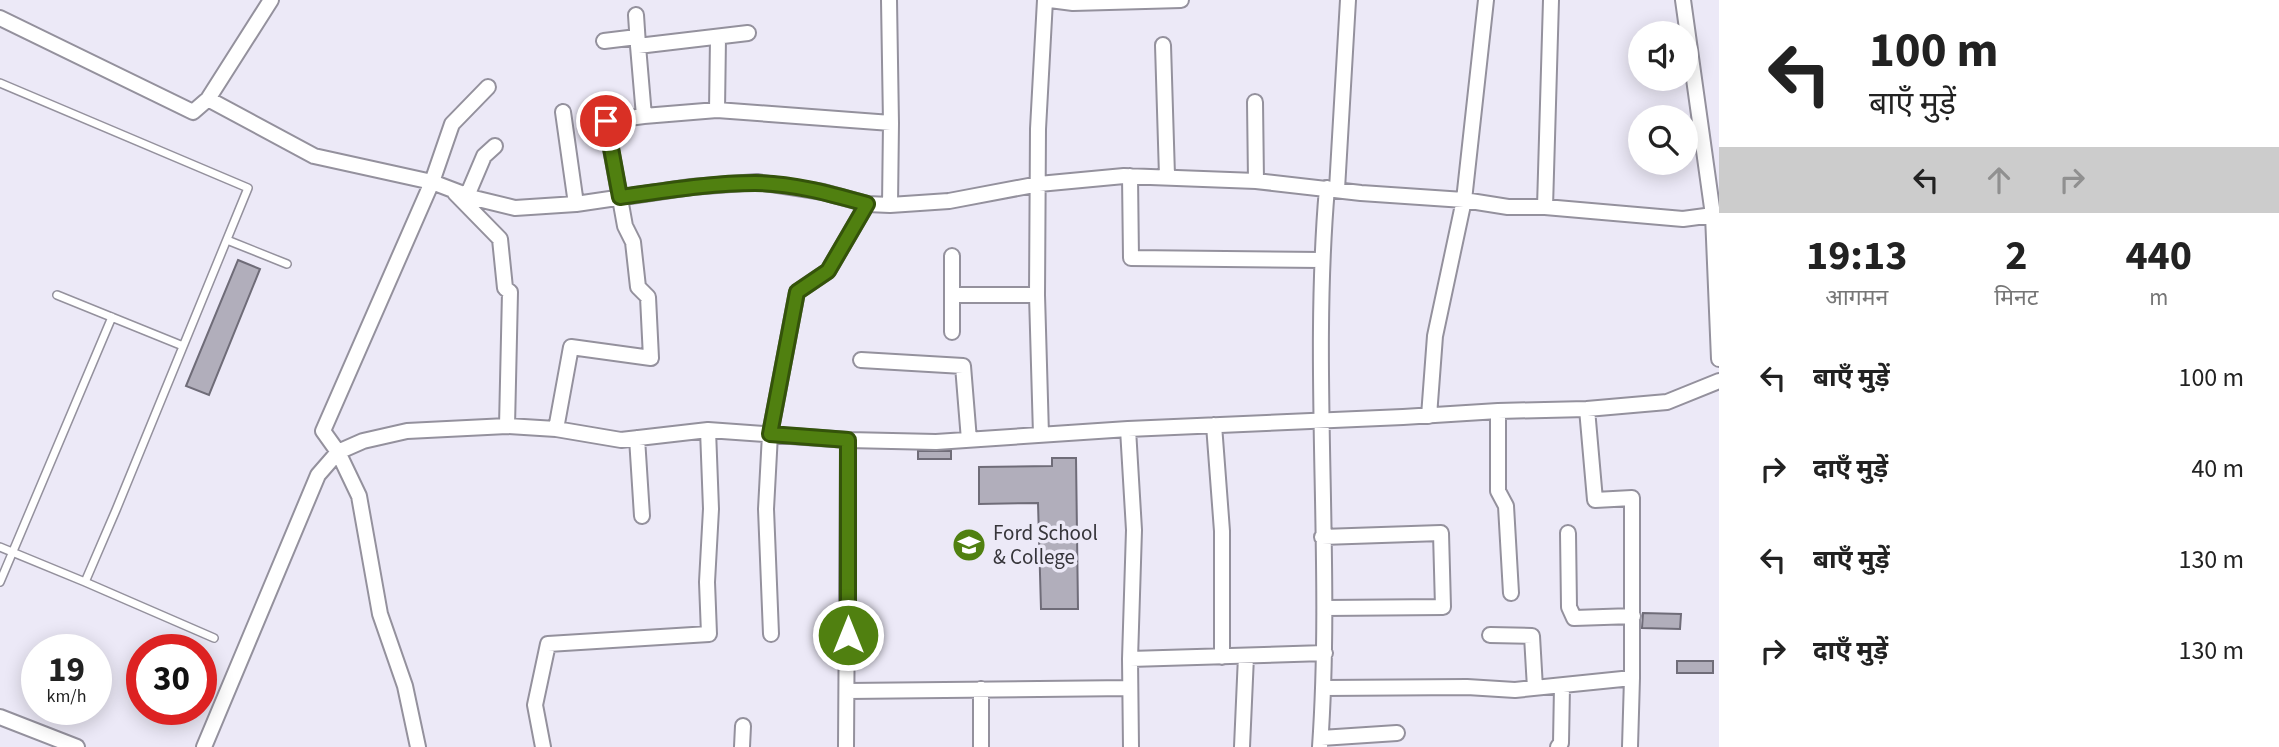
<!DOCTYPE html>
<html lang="hi">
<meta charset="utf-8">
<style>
:root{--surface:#fff;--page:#f2f2f2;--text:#222;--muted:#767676}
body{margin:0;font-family:"Source Sans 3","Noto Sans Devanagari",sans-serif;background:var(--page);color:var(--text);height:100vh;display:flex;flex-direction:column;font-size:26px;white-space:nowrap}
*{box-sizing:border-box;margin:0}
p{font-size:23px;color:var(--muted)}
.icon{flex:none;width:38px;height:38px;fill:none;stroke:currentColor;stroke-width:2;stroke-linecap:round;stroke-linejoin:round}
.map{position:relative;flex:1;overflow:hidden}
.details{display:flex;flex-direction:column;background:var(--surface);width:560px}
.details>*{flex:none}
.guide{background:#fff;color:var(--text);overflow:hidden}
.fabs{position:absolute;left:1628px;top:21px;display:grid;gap:14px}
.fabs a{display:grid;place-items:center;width:70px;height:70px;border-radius:50%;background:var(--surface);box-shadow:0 4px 18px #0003;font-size:35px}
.speed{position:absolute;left:21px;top:634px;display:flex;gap:14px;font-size:35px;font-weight:700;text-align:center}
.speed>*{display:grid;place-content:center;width:91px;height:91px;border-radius:50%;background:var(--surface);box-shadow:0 4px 18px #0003;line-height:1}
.speed small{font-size:18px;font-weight:400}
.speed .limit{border:10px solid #d22;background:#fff;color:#111}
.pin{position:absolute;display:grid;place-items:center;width:60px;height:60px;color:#fff;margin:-30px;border:4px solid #fff;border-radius:50%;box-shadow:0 2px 7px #0007}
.me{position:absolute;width:77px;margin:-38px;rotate:0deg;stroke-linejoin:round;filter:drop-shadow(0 0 5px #0008)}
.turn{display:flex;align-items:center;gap:24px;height:147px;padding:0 35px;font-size:32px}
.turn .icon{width:91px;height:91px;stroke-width:2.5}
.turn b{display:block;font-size:49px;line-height:60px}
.lanes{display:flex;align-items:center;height:66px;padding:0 35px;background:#0003;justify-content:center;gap:35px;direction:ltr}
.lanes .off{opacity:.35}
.eta{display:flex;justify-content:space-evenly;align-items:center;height:119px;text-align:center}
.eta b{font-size:42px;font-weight:700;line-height:49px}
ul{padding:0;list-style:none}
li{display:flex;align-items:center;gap:21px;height:91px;padding:0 35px}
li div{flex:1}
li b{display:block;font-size:26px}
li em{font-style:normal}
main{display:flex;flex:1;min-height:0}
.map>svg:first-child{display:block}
</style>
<main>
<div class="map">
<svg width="1719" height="747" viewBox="0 0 1719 747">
<rect width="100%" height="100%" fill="#ece9f7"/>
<!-- building -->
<path fill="#b1aebb" stroke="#6f6c78" stroke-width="2" d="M 238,260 L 260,269 L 209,395 L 186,386 Z
M 918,451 L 951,451 L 951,459 L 918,459 Z
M 1052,458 L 1076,458 L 1078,609 L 1041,609 L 1038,503 L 979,504 L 979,467 L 1052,466 Z
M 1643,613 L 1681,614 L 1680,629 L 1642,628 Z
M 1677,661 L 1713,661 L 1713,673 L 1677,673 Z"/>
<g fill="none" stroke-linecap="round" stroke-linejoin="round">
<defs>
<path id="service" d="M 0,83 L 248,188 L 116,510 L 85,582 L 0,547
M 227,240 L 287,264
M 57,295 L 183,346
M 0,582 L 112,317
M 85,582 L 214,638"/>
<path id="minor" d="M 889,0 L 891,123 L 890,205
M 1050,0 L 1073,3 L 1181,0
M 1683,0 L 1713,215 L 1719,359
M 636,15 L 638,45
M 0,18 L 193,112 L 208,99 L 271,0
M 748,33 L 638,46 L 644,116 L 717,110 L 891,123
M 604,41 L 637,37
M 1163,45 L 1167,176
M 208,99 L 314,156 L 432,182 L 474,198 L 515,208 L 576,204 L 691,187 L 757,182 L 823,192 L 867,204 L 890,205 L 949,201 L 1039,184 L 1124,176 L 1256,181 L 1361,193 L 1464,200 L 1508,207 L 1545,207 L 1683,219 L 1713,215
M 1255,102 L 1256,181
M 717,110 L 718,38
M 563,112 L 576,204
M 1130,176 L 1131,258 L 1321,260
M 1337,189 L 1348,0
M 455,193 L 500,239 L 505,288 L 510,292 L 507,426
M 467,196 L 484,156 L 495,146
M 1545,207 L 1551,0
M 953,295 L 1037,295
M 952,332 L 952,256
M 861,360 L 963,366 L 969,440
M 1587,409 L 1595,500 L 1632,498 L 1632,678 L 1630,747
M 1498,411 L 1498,491 L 1506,506 L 1511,593
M 1429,416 L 1435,336 L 1464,200 L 1486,0
M 1214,425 L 1222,531 L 1222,657
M 556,429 L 571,347 L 651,358 L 648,297 L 638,287 L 633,242 L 625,226 L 606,121 L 644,116
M 1128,429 L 1134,530 L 1130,659 L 1131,747
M 1041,435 L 1037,295 L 1038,129 L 1045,0
M 637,438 L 642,516
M 1568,533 L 1569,607 L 1574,618 L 1633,616
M 1322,537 L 1441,533 L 1443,607 L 1325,608
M 771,634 L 766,509 L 770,434 L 797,292 L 828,271 L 867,204
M 1490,635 L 1532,636 L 1535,688
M 1130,659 L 1325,653
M 1324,688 L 1467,687 L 1515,690 L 1632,678
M 981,689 L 981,747
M 847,691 L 1130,688
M 0,717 L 77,747
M 1321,738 L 1397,733
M 204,747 L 318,475 L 338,452 L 363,441 L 407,431 L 507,426 L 556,429 L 621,440 L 708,430 L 848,440 L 936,442 L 1128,429 L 1403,417 L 1498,411 L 1587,409 L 1667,402 L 1719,381
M 418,747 L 405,686 L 380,614 L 359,496 L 338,452 L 323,431 L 432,182 L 452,124 L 488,87
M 543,747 L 535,705 L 548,644 L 709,634 L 707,582 L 711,509 L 708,430
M 742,747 L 743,726
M 846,747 L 848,440
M 1242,747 L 1246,656
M 1320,747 C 1333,561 1311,374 1327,188
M 1558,747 L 1561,743 L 1562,686"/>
</defs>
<!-- service casing -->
<use href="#service" stroke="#94919d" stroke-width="10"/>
<!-- minor casing -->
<use href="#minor" stroke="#94919d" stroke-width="18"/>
<!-- service -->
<use href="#service" stroke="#fff" stroke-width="7"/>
<!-- minor -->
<use href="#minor" stroke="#fff" stroke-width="14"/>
</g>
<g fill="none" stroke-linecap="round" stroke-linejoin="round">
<defs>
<path id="route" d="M 606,121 L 620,197 C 664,191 710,183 755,183 C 792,183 831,194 867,204 L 828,271 L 797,292 L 770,434 L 848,440 L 848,635"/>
</defs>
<!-- route casing -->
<use href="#route" stroke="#34530a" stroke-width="18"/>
<!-- route -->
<use href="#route" stroke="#508010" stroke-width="12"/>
</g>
<!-- icons -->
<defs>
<symbol id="school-disc" viewBox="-11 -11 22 22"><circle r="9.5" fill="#508010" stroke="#ece9f7"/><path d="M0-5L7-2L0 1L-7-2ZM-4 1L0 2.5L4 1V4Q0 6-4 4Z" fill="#fff"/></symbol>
</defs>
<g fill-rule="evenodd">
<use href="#school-disc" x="950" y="526" width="38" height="38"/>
</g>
<g text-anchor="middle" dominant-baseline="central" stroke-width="7" stroke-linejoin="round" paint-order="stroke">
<!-- poi labels -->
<g font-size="21" fill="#36353a" stroke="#ece9f7" text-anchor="start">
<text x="993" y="533">Ford School<tspan x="993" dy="24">&amp; College</tspan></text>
</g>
</g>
</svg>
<div class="fabs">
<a><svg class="icon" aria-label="sound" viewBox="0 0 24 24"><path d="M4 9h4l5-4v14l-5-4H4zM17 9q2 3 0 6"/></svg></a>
<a><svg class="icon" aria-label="search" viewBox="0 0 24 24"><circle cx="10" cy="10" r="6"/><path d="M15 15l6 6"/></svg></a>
</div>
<div class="speed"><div>19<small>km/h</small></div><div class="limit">30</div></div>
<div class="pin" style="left:606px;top:121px;background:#d93025"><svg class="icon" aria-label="arrive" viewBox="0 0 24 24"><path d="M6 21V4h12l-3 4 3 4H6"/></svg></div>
<svg class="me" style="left:848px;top:635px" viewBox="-20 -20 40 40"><circle r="17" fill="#508010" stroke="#fff" stroke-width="3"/><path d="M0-11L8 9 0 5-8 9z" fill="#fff"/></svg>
</div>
<section class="details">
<div class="guide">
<div class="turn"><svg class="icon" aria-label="left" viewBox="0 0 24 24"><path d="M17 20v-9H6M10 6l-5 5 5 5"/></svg><div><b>100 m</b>बाएँ मुड़ें</div></div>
<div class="lanes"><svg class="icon" aria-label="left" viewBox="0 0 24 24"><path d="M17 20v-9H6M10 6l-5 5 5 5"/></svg><svg class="icon off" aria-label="ahead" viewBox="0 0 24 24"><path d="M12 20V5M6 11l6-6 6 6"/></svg><svg class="icon off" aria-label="right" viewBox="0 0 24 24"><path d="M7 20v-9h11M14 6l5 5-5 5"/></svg></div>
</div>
<div class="eta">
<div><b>19:13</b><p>आगमन</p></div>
<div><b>2</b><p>मिनट</p></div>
<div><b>440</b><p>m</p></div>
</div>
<ul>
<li><svg class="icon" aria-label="left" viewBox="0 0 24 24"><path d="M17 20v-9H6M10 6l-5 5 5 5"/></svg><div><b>बाएँ मुड़ें</b></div><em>100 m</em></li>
<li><svg class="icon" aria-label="right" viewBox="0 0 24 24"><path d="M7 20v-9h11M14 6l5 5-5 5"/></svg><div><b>दाएँ मुड़ें</b></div><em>40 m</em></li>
<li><svg class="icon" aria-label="left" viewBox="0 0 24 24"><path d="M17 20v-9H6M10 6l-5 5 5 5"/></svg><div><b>बाएँ मुड़ें</b></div><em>130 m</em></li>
<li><svg class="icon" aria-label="right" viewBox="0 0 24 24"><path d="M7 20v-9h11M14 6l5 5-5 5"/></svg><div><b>दाएँ मुड़ें</b></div><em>130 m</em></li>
</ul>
</section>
</main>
